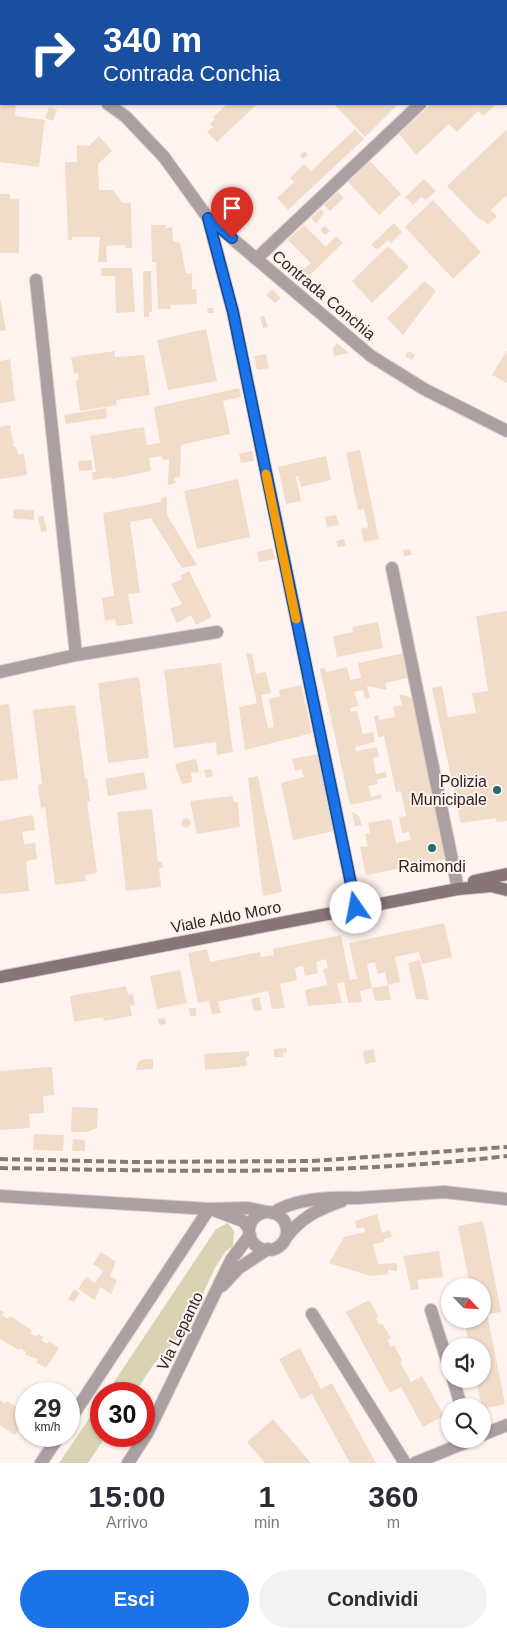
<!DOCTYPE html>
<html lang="it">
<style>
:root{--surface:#fff;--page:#f2f2f3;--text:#2b2b33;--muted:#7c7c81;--accent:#1a73e8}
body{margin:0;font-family:Arial,sans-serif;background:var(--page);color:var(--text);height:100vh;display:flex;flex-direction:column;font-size:19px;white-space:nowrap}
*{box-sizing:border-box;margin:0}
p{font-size:16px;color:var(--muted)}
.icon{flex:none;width:28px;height:28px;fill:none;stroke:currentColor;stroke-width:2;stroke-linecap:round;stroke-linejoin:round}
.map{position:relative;height:1463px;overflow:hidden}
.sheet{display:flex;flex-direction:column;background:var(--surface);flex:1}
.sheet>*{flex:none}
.hud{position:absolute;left:0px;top:0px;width:508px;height:105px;box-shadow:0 1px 4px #0004;background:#1a4fa0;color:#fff;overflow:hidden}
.needle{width:32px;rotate:115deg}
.buttons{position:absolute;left:441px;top:1278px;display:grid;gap:10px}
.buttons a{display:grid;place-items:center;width:50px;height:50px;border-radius:50%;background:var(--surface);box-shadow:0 1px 4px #0004;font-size:25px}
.speed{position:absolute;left:15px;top:1382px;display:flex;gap:10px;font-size:25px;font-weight:700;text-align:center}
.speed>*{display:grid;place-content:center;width:65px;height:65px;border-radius:50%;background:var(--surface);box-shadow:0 1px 4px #0004;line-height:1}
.speed small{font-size:12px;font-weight:400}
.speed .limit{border:8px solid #d22;background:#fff;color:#111}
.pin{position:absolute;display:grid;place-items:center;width:42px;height:42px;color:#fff;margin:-51px -21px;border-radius:50% 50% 50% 0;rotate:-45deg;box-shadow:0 0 5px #0007}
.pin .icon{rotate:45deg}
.me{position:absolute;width:55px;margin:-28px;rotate:348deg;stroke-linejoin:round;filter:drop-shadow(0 0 4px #0008)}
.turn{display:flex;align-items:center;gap:18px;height:105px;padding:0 20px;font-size:22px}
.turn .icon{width:65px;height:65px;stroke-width:2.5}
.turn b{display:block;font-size:35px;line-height:42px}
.eta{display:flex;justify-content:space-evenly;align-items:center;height:85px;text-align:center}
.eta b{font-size:30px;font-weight:700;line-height:35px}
.primary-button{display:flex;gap:10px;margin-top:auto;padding:10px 20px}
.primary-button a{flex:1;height:58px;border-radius:30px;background:var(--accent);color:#fff;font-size:20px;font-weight:700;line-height:58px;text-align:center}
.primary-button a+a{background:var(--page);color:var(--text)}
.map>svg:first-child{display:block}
</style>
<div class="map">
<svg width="507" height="1463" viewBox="0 0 507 1463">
<rect width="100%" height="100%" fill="#fff3f0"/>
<!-- green -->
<path fill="#d8d3b3" d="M 228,1223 L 234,1231 L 233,1246 L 226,1251 L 216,1266 L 186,1329 L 153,1365 L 134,1394 L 106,1394 L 216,1229 Z
M 101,1401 L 101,1436 L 106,1436 L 88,1463 L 59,1463 Z"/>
<!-- building -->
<path fill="#f0dcc8" d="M 0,104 L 16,104 L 15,116 L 45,120 L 39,167 L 0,162 Z
M 227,104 L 257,104 L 217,142 L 207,132 L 213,127 L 210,124 L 215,119 L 213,117 Z
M 334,104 L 398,104 L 365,137 Z
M 431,104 L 496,104 L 483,116 L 478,111 L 457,132 L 449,124 L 416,155 L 399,134 Z
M 49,107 L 57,110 L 53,121 L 45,118 Z
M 355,129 L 364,139 L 288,210 L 277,198 L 294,182 L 290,178 L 304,164 L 311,171 Z
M 507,129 L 507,195 L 491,210 L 497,216 L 488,225 L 482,219 L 480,220 L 447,186 Z
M 99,136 L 112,151 L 98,164 L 99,190 L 113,190 L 122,203 L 131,203 L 132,248 L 125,248 L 125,245 L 106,246 L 107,262 L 98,262 L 100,237 L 72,237 L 72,240 L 68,240 L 65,162 L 77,162 L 77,145 L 89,146 Z
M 305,151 L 308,155 L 303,159 L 300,155 Z
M 370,161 L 401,194 L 379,215 L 348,182 Z
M 424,179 L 436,191 L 426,200 L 421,197 L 413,205 L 405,197 Z
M 338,192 L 344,198 L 330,211 L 324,205 Z
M 0,194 L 10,194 L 10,199 L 19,199 L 19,253 L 0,253 Z
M 433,200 L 481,252 L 453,279 L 405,227 Z
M 321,209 L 324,213 L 316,224 L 311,218 Z
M 394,223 L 402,232 L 391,243 L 388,240 L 377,250 L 371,245 Z
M 151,225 L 166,225 L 166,228 L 172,227 L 173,241 L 180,243 L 186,274 L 192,273 L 192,289 L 196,289 L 197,304 L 170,305 L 171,309 L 158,309 L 156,262 L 152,262 Z
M 304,225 L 326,247 L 336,236 L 343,243 L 305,280 L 296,271 L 301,266 L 304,269 L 311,263 L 288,240 Z
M 325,226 L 330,231 L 325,235 L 320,230 Z
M 388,246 L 409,267 L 372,303 L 352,281 Z
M 101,268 L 132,268 L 135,312 L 116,313 L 115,276 L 101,276 Z
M 143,271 L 151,271 L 152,312 L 149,312 L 149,317 L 144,317 Z
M 425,281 L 436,291 L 403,335 L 387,318 Z
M 272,289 L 281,298 L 275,303 L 266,295 Z
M 0,298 L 6,330 L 0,331 Z
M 207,308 L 213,308 L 214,313 L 208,313 Z
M 264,316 L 268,327 L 263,328 L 260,317 Z
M 206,329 L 217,381 L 168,390 L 157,340 Z
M 337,343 L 349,353 L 334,356 L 333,349 Z
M 507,350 L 507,383 L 492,375 Z
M 115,351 L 115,357 L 144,355 L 150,395 L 116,400 L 117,405 L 80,411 L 76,381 L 79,380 L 78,373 L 74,374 L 71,357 Z
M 409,351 L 415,355 L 412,360 L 405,356 Z
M 266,354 L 269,368 L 257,370 L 254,356 Z
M 10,359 L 15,401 L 0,403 L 0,361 Z
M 239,388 L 241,397 L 223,401 L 230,434 L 181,445 L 180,477 L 174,478 L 176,483 L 168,485 L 169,459 L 163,460 L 162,456 L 149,458 L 151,471 L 112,479 L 111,477 L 93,480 L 92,472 L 96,472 L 90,436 L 144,427 L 147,445 L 160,443 L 154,407 Z
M 106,408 L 107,418 L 66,424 L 64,415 Z
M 10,425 L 14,447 L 16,447 L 18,455 L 24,454 L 27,475 L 0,479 L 0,427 Z
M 360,450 L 379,539 L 364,542 L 361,529 L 368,527 L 364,509 L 358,510 L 346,453 Z
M 252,451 L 254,461 L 241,463 L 239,454 Z
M 326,456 L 331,480 L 301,487 L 298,476 L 296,476 L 301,501 L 286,504 L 278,467 Z
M 92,460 L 92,470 L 79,471 L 78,461 Z
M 238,479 L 250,537 L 197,549 L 184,491 Z
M 167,497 L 167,515 L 197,565 L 182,568 L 151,518 L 130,522 L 140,593 L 128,594 L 133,624 L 116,626 L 115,619 L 105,621 L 102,598 L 114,596 L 103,513 L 161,502 L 161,498 Z
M 14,509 L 34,510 L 34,520 L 13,518 Z
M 43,515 L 47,531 L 41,532 L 38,517 Z
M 336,515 L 339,525 L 327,527 L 325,517 Z
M 344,539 L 346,546 L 338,547 L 336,541 Z
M 272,548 L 275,559 L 259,562 L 257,552 Z
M 410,549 L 412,555 L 404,556 L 403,550 Z
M 189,571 L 212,617 L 196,625 L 191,615 L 177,623 L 170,609 L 182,604 L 171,584 L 182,579 L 180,576 Z
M 507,611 L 507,821 L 496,822 L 496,818 L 461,823 L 432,688 L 442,686 L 448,717 L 476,713 L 472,693 L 488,691 L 476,616 Z
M 378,622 L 383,648 L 337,657 L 333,636 L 353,632 L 352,627 Z
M 246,653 L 252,654 L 256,674 L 266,672 L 271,693 L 261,695 L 268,728 L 274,727 L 269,699 L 280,696 L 279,690 L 301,685 L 312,733 L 245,750 L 239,707 L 257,703 Z
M 403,653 L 408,678 L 385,683 L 387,690 L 367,686 L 370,698 L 365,699 L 363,690 L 354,692 L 359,706 L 350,708 L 351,712 L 357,711 L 363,734 L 373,732 L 375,742 L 355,747 L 356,751 L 377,747 L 379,757 L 373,758 L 376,774 L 386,772 L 387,777 L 377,780 L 377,784 L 368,786 L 371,797 L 381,794 L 382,798 L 350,805 L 320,669 L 325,668 L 326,672 L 347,667 L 350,680 L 361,678 L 358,663 Z
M 221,663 L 233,752 L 217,755 L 216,742 L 174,748 L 164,670 Z
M 139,677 L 149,758 L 108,763 L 98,683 Z
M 399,694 L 413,698 L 446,859 L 366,875 L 360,847 L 368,846 L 365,834 L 370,833 L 368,823 L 391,819 L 396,843 L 411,840 L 409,832 L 402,833 L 399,817 L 406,816 L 401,791 L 396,792 L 384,736 L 378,737 L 374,716 L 378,715 L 379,720 L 395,717 L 393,707 L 402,705 Z
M 9,704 L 18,779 L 0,781 L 0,705 Z
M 75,705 L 85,779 L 87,778 L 90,801 L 87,801 L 97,873 L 85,875 L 86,881 L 55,885 L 45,807 L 41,808 L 38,785 L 42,784 L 33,710 Z
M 317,754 L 334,831 L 293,840 L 281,783 L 304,777 L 302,769 L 295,771 L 292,759 Z
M 196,759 L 199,772 L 191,773 L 192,782 L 182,784 L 175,765 L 177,763 Z
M 211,769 L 213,776 L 206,778 L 204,770 Z
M 144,772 L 147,789 L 108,796 L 105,779 Z
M 258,776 L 282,892 L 263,896 L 248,778 Z
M 232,796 L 234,802 L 238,802 L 240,827 L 197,834 L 190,801 Z
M 152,809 L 158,862 L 162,862 L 163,867 L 159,868 L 161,887 L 126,891 L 117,812 Z
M 352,812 L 359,816 L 362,825 L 355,826 Z
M 33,815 L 35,830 L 22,832 L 24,844 L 35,843 L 37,859 L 26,861 L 29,891 L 0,894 L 0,821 Z
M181.5 823a4.5 4.5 0 1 1 9 0a4.5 4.5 0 1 1-9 0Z
M 444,923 L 452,957 L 422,964 L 419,952 L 395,957 L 400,982 L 388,985 L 385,972 L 378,974 L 375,962 L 367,964 L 372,988 L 360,991 L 362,1002 L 348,1003 L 344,982 L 337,983 L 342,1003 L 308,1006 L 305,990 L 327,985 L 323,969 L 328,968 L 326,959 L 316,962 L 318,973 L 305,976 L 303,966 L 295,968 L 297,980 L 280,984 L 285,1008 L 272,1009 L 268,991 L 218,1002 L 221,1013 L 212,1014 L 209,1001 L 198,1003 L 188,953 L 207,949 L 210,962 L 260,952 L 261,957 L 274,955 L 273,949 L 341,935 L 350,980 L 357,979 L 349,943 Z
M 420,960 L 429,1000 L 416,999 L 408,963 Z
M 180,970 L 187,1003 L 157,1009 L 150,976 Z
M 388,985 L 391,1000 L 375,1001 L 372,988 Z
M 126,986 L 128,995 L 133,994 L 135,1005 L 130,1006 L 132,1016 L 104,1021 L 103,1017 L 74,1022 L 70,996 Z
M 259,997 L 262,1010 L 254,1011 L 251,999 Z
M 189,1008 L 196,1008 L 196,1016 L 190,1016 Z
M 165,1018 L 166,1024 L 159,1025 L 158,1019 Z
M 286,1048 L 287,1053 L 283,1053 L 283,1057 L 274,1057 L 274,1049 Z
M 374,1049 L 376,1062 L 365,1064 L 363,1051 Z
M 249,1051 L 249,1057 L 246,1057 L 247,1066 L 205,1070 L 204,1054 Z
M 144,1059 L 153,1059 L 153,1069 L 136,1070 L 138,1062 Z
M 52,1067 L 54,1095 L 43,1096 L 44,1113 L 29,1114 L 30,1128 L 0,1130 L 0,1071 Z
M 72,1107 L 98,1108 L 97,1128 L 87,1132 L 71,1132 Z
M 34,1134 L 64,1135 L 63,1151 L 33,1150 Z
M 73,1139 L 85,1140 L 85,1151 L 72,1151 Z
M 377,1214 L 382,1233 L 390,1230 L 392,1237 L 384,1239 L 384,1242 L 373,1244 L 378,1264 L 397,1263 L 397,1271 L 388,1270 L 388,1274 L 371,1276 L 329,1263 L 344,1237 L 365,1232 L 364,1227 L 357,1229 L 355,1221 Z
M 483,1221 L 501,1312 L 487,1314 L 505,1404 L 482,1409 L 476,1379 L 482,1379 L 482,1346 L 469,1346 L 464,1319 L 482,1319 L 482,1286 L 470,1286 L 458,1226 Z
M 439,1251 L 443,1277 L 417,1280 L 419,1289 L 411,1290 L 403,1256 Z
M 101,1252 L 116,1262 L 110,1276 L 117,1280 L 111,1294 L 100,1287 L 95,1300 L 78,1289 L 86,1277 L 95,1283 L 103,1271 L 93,1264 Z
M 74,1289 L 80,1293 L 74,1302 L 68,1299 Z
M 367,1301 L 370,1301 L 378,1316 L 376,1318 L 380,1325 L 382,1323 L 391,1338 L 388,1340 L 391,1347 L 394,1345 L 402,1360 L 400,1362 L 411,1382 L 422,1376 L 444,1416 L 423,1427 L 401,1387 L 390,1393 L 346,1312 Z
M 0,1310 L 4,1312 L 2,1315 L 8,1319 L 10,1316 L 32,1330 L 30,1333 L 36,1337 L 38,1334 L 43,1337 L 41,1340 L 47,1344 L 49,1341 L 59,1348 L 46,1368 L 36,1362 L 38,1359 L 25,1355 L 26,1352 L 20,1348 L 19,1350 L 0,1339 Z
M 300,1348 L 321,1389 L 332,1383 L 376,1463 L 350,1463 L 312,1394 L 301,1400 L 279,1359 Z
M 0,1400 L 5,1404 L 7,1401 L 26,1413 L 26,1418 L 15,1435 L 0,1425 Z
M 273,1419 L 311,1463 L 265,1463 L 247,1442 Z"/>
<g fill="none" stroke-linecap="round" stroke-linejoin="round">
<defs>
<path id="minor" d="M 0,53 L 1,53
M 506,57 L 507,58
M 108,104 L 126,117 L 164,157 L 208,218 L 371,356 L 424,389 L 507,431
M 208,218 L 233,312 L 356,908
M 256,259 L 420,104
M 36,280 L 76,655
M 392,568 L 458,889
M 0,672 L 76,655 L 217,632
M 0,1196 L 209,1209 L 248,1208 L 267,1212
M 357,1198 L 444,1192 L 507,1199
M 216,1211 L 243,1221 L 249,1228
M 431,1310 L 450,1370
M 312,1314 L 405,1463
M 453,1379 L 461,1406
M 69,1421 L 209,1209
M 482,1435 L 507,1425
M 41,1463 L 59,1436
M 415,1463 L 474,1439"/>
<path id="tertiary" d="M249 1231a19 19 0 1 1 38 0a19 19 0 1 1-38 0Z
M 273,1213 C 295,1198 330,1197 357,1198
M 285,1239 C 300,1218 318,1209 342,1201
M 222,1286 L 239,1268 L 268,1249
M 128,1463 L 148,1432 L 231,1260 L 250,1235"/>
<path id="secondary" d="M 474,881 L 507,874
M 0,977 L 458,889 L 491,886 L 507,890"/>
</defs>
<!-- minor casing -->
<use href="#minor" stroke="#dacecb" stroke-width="14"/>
<!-- tertiary casing -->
<use href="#tertiary" stroke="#dacecb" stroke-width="14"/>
<!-- secondary casing -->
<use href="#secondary" stroke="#dacecb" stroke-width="14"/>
<!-- minor -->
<use href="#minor" stroke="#ac9fa1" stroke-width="12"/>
<!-- tertiary -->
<use href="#tertiary" stroke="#ac9fa1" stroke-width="12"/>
<!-- secondary -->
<use href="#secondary" stroke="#887579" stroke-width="12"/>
<!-- rail -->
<path stroke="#857a77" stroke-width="4" stroke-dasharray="8 4" stroke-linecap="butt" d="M 0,1159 L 132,1162 L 312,1161 L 507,1147
M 0,1168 C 169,1171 339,1176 507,1156"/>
</g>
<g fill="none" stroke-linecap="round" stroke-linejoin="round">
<defs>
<path id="route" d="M 232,238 L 208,218 L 233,312 L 356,908"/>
</defs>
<!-- route casing -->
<use href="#route" stroke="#114b97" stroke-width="12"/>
<!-- route -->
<use href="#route" stroke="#1a73e8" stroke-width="9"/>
<!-- slow -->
<path stroke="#f59e0b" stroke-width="9" d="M 266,474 L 296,619"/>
</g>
<!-- markers -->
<g fill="#216d6c" stroke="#fff3f0" stroke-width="2">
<circle cx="497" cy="790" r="5"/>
<circle cx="432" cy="848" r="5"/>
</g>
<g text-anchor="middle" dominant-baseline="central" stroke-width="4" stroke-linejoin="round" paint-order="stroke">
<!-- street labels -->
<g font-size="16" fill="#2f2522" stroke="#fff3f0">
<text transform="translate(324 295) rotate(40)">Contrada Conchia</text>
<text transform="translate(226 917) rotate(-11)">Viale Aldo Moro</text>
<text transform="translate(180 1331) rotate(-64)">Via Lepanto</text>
</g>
<!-- poi labels -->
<g font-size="16" fill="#2f2522" stroke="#fff3f0" text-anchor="end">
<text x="487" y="781">Polizia<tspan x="487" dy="18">Municipale</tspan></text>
<text x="432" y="866" text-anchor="middle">Raimondi</text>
</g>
</g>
</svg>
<div class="buttons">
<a><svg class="needle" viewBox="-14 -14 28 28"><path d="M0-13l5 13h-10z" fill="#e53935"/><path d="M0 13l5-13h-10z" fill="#7c7c81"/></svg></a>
<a><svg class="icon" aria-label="sound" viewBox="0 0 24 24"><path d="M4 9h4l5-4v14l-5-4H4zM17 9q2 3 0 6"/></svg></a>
<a><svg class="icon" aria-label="search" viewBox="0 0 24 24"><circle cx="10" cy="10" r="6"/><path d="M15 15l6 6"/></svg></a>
</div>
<div class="speed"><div>29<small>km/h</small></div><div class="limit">30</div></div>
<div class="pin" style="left:232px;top:238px;background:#d93025"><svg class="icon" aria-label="arrive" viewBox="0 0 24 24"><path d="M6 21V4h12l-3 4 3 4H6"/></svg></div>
<svg class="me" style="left:356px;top:908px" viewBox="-20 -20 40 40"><circle r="19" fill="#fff"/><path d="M0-13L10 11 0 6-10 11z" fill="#1a73e8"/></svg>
<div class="hud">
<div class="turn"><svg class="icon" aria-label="right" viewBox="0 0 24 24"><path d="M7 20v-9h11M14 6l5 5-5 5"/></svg><div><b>340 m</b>Contrada Conchia</div></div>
</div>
</div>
<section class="sheet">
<div class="eta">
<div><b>15:00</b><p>Arrivo</p></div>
<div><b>1</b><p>min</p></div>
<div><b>360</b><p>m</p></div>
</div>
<div class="primary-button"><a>Esci</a><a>Condividi</a></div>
</section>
